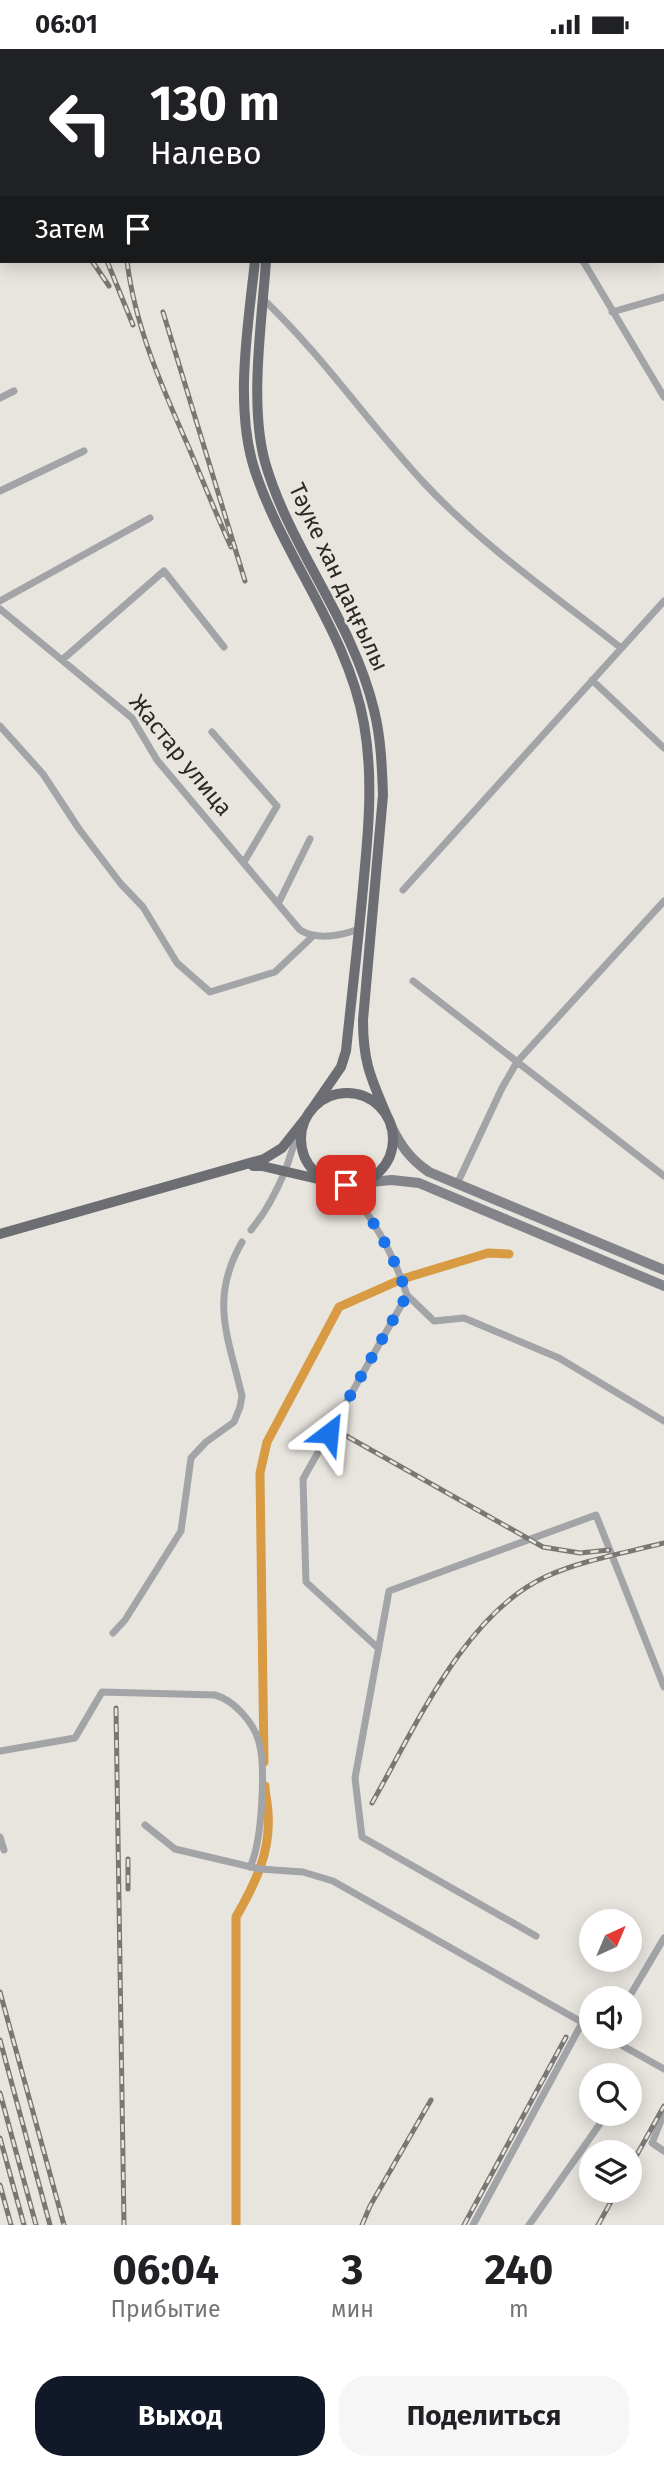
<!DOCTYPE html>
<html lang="ru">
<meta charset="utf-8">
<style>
:root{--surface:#fff;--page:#f6f6f6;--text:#202124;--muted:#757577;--accent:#111827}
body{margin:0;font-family:"Fira Sans",sans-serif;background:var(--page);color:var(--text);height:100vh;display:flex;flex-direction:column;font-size:26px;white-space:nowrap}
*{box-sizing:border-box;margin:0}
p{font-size:23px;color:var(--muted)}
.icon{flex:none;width:38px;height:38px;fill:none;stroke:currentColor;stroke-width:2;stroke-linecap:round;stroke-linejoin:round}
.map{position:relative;height:2176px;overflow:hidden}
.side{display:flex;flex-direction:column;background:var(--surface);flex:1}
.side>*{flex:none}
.top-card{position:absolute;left:0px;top:0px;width:665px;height:214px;box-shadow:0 4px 18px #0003;background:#202124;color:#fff;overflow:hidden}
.needle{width:46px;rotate:44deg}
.tools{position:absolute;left:579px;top:1860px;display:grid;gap:14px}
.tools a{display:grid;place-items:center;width:63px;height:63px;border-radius:50%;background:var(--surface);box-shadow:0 4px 18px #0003;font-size:35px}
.pin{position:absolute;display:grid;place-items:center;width:60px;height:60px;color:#fff;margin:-30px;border-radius:14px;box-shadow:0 4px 10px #0006}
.me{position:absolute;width:77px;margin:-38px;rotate:29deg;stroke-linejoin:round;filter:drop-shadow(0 0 5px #0008)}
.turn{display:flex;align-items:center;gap:24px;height:147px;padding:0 35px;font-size:32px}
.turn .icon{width:91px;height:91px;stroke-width:2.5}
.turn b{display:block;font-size:49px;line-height:60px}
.then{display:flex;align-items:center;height:66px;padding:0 35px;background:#0003;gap:14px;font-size:26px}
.eta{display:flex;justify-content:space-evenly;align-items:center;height:119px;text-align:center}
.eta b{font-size:42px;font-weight:700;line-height:49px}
.button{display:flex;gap:14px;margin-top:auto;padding:14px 35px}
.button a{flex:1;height:80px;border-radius:28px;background:var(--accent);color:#fff;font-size:28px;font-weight:700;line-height:80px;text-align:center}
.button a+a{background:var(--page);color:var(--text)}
.status{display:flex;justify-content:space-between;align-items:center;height:49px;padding:0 35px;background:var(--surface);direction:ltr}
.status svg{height:19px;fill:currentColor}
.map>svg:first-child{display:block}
</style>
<div class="status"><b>06:01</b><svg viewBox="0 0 49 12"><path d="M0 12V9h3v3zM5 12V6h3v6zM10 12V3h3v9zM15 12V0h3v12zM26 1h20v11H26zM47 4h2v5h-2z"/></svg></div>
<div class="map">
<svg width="664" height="2176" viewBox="0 0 664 2176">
<rect width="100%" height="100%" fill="#e8e4de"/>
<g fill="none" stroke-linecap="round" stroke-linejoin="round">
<!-- canal -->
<path stroke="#d89b44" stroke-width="9" d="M 264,1713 L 260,1424 L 267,1393 L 339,1258 L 402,1230 L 488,1204 L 509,1205
M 236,2176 L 236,1868 C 255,1835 271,1803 268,1764 C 268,1755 265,1746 265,1737"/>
<!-- street -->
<path stroke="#a3a4a7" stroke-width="7" d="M 467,0 L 468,2
M 641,2 L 644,0
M 663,108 L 664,107
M 583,212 L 664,348
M 263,250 C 323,307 369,375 425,435 C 483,497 555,547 621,599
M 612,263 L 664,248
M 0,349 L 14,342
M 0,442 L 84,402
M 0,552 L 150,469
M 0,560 L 132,669 L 157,711 L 300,881 C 318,892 340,887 359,880
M 62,611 L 164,522 L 224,598
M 592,631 L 664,699
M 0,677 L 43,725 L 79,780 L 121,835 L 143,858 L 177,914 L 210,943 L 275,923 L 312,888
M 212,683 L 277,757 L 244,813
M 403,841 L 664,552
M 278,855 L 310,790
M 413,932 L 664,1127
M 457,1135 L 502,1039 L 517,1013 L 664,852
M 346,1136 C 373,1169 394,1206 407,1246 L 303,1430 L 306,1533 L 378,1599
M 251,1181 C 266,1163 276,1144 285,1122 C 290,1110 292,1097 299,1085
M 407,1246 L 434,1272 L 464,1269 L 559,1309 L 664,1372
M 113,1584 L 125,1571 L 181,1482 L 191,1409 L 206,1393 L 234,1373 L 240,1358 L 242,1347 C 228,1287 209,1250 242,1193
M 0,1702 L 75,1689 L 102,1643 L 215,1646 C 234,1651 254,1674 259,1693 C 266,1718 262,1794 250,1818
M 145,1776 L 175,1800 L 260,1820 L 303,1823 L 333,1832 L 592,1979
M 0,1788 L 4,1801
M 536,1887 L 362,1788 L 355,1729 L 389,1542 L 596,1466 L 664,1638
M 628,1950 L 664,1889
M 607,1988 L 664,2020
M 664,2064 L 652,2094 L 664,2102
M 473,2176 L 582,1974
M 529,2176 L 604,2069"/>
<!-- secondary -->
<path stroke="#838489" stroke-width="10" d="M 391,1077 C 401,1097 410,1110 429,1123 L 664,1221
M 359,1134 L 392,1131 L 419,1134 L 664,1237"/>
<!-- primary -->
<path stroke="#6c6e73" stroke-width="10" d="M 267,0 L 267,2
M 278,0 L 278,2
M 255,212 C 248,277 234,359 255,422 C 284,509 348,584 364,675 C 373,726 369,776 364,828 C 359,886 352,944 346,1002 L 341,1018 L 312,1060
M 266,212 C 262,272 249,355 265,413 C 290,500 353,572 374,661 C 381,689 382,718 383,746 L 363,971 C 363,1014 371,1029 387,1067
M301 1090a46 46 0 1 1 92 0a46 46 0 1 1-92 0Z
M 253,1117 L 262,1117 L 322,1131
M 0,1185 L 264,1110 L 282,1099 L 305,1070"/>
<defs>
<path id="rail" d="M 0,57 L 2,61
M 92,212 L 109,237
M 107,212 L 133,276
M 127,212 C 135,278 162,338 189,399 C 203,432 216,465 231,498
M 163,263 L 245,532
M 334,1380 L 543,1498 L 580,1504 L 609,1501
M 116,1659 L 124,2176
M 372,1754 C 415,1679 464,1566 545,1528 C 582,1511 625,1504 664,1494
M 128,1810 L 128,1840
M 0,1943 L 64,2176
M 0,1991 L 50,2176
M 0,2044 L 36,2176
M 0,2089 L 24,2176
M 630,2118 L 664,2057
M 0,2136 L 11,2176
M 362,2176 L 370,2157 L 431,2051
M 464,2176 L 566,1988
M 598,2176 L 617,2142"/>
</defs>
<!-- rail casing -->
<use href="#rail" stroke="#797773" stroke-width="5"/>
<!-- rail -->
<use href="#rail" stroke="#e8e4de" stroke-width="2.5" stroke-dasharray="8" stroke-linecap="butt"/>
</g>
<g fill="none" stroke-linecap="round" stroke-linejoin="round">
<!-- route -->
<path stroke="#1a73e8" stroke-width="12" stroke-dasharray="0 21.6" d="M 329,1384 L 407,1246 C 394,1206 373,1169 346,1136"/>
</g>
<g text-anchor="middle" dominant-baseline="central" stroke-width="5" stroke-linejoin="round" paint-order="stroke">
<!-- street labels -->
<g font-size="23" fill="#2a2926" stroke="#e8e4de">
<text transform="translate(339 528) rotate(65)">Тәуке хан даңғылы</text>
<text transform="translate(181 706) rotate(51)">Жастар улица</text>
</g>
</g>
</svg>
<div class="tools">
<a><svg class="needle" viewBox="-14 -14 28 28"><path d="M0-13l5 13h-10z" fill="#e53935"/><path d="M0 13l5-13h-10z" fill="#757577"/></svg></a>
<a><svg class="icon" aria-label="sound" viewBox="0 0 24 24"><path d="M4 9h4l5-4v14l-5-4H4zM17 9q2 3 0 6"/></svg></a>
<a><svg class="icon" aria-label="search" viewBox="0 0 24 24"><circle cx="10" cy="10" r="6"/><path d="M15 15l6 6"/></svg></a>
<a><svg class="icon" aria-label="layers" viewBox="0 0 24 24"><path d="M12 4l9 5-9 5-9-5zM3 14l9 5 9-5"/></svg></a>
</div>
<div class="pin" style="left:346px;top:1136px;background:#d93025"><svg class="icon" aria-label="arrive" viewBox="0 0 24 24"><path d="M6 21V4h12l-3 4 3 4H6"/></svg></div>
<svg class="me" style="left:329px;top:1384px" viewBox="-20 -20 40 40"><path d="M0-17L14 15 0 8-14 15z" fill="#1a73e8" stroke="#fff" stroke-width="4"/></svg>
<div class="top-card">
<div class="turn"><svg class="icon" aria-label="left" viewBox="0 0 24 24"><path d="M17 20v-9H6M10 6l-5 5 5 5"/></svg><div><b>130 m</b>Налево</div></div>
<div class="then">Затем<svg class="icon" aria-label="arrive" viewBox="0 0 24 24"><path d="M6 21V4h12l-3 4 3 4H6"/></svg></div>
</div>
</div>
<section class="side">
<div class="eta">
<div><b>06:04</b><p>Прибытие</p></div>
<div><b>3</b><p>мин</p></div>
<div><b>240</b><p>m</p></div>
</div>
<div class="button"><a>Выход</a><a>Поделиться</a></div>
</section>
